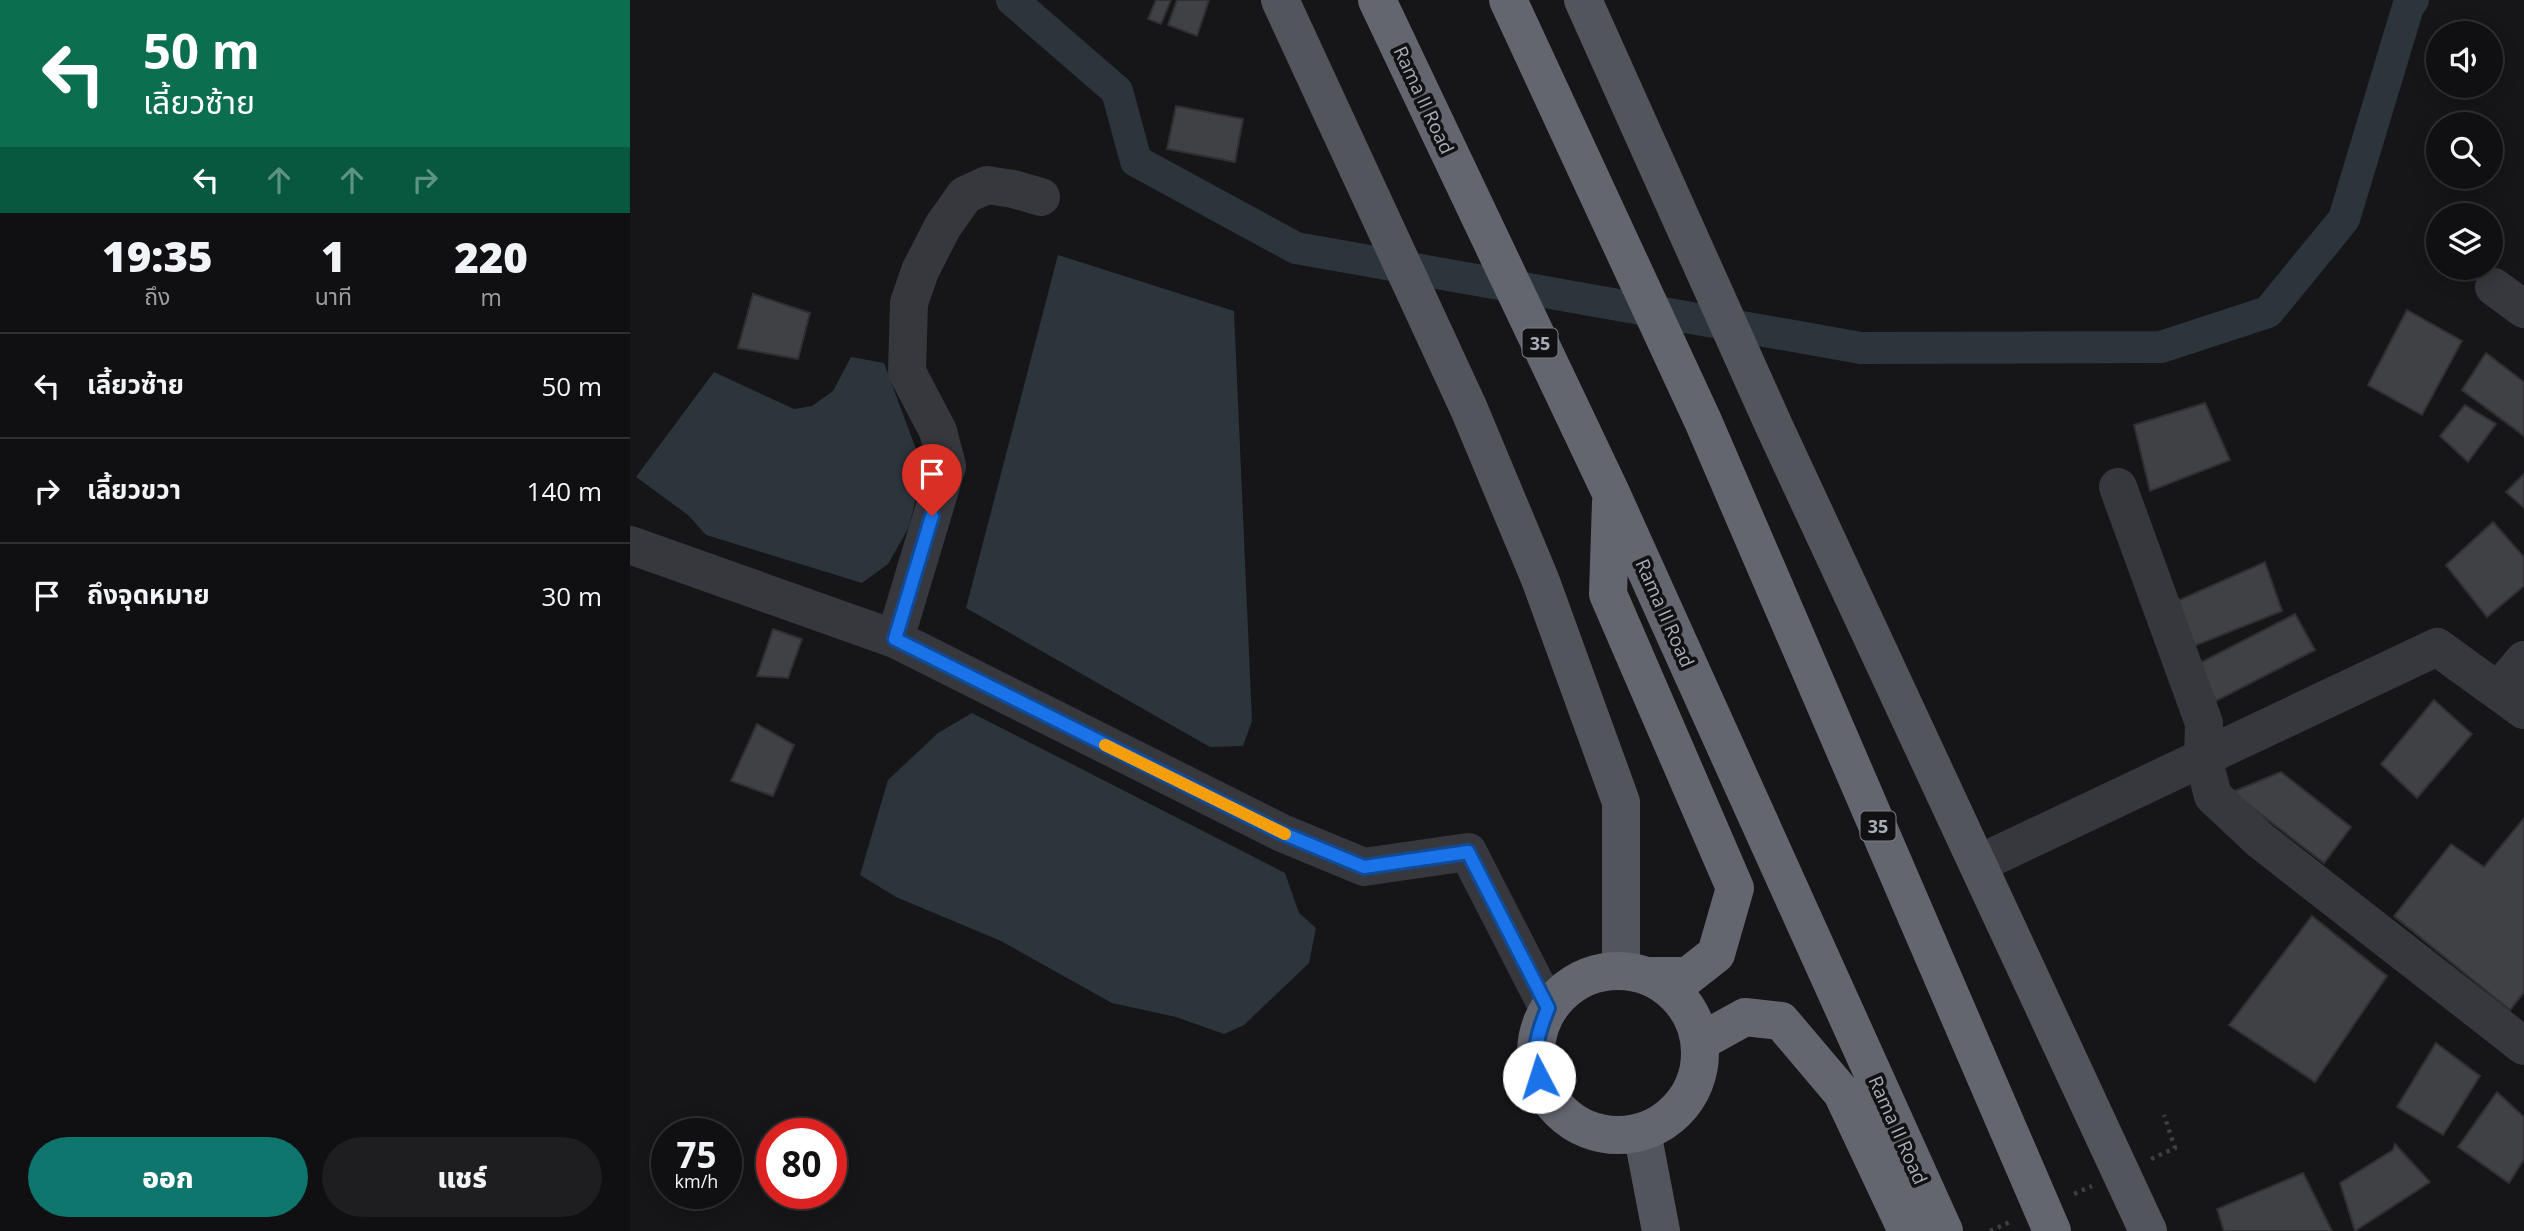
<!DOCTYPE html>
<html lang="th">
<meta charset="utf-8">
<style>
:root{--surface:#101012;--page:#1e1e20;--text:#f1f3f6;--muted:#9c9d9f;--line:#303032;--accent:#0f766e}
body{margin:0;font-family:"Open Sans","Noto Sans Thai",sans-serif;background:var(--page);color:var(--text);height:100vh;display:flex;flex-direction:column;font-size:26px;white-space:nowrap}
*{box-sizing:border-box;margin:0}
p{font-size:23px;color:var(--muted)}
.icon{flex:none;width:38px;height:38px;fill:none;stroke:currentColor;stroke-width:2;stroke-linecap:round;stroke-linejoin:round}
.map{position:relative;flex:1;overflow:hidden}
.side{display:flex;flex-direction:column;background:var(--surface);width:630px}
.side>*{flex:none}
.top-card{background:#0b6e4f;color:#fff;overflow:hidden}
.fabs{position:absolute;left:1796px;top:21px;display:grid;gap:14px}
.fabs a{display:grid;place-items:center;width:77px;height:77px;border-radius:50%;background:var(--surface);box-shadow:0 4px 18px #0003,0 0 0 2px var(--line);font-size:35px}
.speed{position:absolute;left:21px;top:1118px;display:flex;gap:14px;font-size:35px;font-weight:700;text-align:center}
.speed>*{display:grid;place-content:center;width:91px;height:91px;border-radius:50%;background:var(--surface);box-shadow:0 4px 18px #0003,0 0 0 2px var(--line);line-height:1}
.speed small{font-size:18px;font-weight:400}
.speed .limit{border:10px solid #d22;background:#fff;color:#111}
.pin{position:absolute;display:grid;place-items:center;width:60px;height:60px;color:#fff;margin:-72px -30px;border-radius:50% 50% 50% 0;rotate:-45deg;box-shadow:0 0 7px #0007}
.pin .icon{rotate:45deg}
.me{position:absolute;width:77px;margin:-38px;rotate:355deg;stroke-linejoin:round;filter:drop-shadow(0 0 5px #0008)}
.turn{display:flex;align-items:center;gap:24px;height:147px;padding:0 28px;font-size:32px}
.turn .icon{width:91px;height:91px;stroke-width:2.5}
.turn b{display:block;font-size:49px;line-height:60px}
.lanes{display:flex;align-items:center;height:66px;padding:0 28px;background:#0003;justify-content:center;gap:35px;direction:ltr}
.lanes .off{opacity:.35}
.eta{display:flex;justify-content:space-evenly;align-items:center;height:119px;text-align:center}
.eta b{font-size:42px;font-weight:800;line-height:49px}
.primary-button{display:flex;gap:14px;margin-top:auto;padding:14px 28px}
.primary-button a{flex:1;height:80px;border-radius:42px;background:var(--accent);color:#fff;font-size:28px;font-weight:800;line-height:80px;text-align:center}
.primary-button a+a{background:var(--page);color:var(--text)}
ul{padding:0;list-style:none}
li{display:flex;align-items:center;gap:21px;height:105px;padding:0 28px;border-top:2px solid var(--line)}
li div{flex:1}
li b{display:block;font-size:26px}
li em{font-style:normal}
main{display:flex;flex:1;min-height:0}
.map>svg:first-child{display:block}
</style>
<main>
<section class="side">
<div class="top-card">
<div class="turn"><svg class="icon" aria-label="left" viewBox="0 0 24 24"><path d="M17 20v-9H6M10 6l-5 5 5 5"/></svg><div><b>50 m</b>เลี้ยวซ้าย</div></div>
<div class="lanes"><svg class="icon" aria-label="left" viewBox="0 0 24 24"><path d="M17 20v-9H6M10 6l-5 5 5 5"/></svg><svg class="icon off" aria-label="ahead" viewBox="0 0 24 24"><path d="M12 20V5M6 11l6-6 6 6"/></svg><svg class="icon off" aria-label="ahead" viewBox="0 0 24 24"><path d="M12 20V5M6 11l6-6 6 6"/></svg><svg class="icon off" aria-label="right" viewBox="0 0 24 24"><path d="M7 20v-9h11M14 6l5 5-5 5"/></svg></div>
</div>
<div class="eta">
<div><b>19:35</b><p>ถึง</p></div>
<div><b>1</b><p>นาที</p></div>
<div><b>220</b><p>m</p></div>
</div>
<ul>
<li><svg class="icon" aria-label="left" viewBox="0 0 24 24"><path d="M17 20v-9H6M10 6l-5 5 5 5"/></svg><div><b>เลี้ยวซ้าย</b></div><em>50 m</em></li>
<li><svg class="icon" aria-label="right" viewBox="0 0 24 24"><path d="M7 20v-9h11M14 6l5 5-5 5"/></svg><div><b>เลี้ยวขวา</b></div><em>140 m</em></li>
<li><svg class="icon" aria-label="arrive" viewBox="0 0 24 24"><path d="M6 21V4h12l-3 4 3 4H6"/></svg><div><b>ถึงจุดหมาย</b></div><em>30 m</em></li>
</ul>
<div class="primary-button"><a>ออก</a><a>แชร์</a></div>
</section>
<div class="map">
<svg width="1894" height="1231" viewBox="0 0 1894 1231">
<rect width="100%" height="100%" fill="#161618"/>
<!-- water -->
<path fill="#2c353c" d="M 428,255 L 604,311 L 622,721 L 613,746 L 580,747 L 336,608 Z
M 221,357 L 254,363 L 293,468 L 279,527 L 258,564 L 232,583 L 76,535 L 58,515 L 6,477 L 84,372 L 164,409 L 182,406 L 203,391 Z
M 342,713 L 655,873 L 669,913 L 686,928 L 679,963 L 614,1025 L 594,1034 L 546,1017 L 482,1003 L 371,941 L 266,897 L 230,875 L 258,780 L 308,733 Z"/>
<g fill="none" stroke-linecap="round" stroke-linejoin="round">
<!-- canal -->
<path stroke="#2c353c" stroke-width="32" d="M 382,0 L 487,91 L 506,161 L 666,248 L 1231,348 L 1531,347 L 1638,312 L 1714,219 L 1778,7 L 1783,0"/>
</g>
<!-- building -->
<path fill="#404145" stroke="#303034" stroke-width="2" d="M 526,0 L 541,0 L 531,24 L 518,19 Z
M 547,0 L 579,0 L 567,36 L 538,25 Z
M 546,106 L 613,119 L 605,162 L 537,149 Z
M 123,294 L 180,313 L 168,359 L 108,348 Z
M 1777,310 L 1832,341 L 1792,415 L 1738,385 Z
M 1856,353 L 1894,382 L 1894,436 L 1832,390 Z
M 1575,403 L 1600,460 L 1520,491 L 1504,425 Z
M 1835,405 L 1866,424 L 1838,462 L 1810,436 Z
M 1894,474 L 1894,508 L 1876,492 Z
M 1863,522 L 1894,557 L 1894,586 L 1857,617 L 1816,565 Z
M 1635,562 L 1652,611 L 1564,646 L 1547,601 Z
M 1665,614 L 1685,650 L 1586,701 L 1566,665 Z
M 143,629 L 172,639 L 158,678 L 127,676 Z
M 1804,700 L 1842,734 L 1787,798 L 1751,764 Z
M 127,724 L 164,745 L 143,796 L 101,781 Z
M 1651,772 L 1721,827 L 1694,863 L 1602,792 Z
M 1894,818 L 1894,992 L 1880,1010 L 1764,916 L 1821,844 L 1854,867 Z
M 1682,916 L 1757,976 L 1685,1082 L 1599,1025 Z
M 1806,1043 L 1850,1076 L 1813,1135 L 1767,1107 Z
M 1867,1092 L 1894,1117 L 1894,1159 L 1879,1183 L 1828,1147 Z
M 1765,1144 L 1800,1182 L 1725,1231 L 1710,1183 L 1763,1150 Z
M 1673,1173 L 1702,1231 L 1594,1231 L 1587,1209 Z"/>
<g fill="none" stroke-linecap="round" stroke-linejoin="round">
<!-- path -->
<path stroke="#3d3f44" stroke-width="4.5" stroke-dasharray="3.5 5" stroke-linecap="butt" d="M 1521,1159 L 1545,1148 L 1534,1115
M 1444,1194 L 1462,1186
M 1360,1231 L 1382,1221"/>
<!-- minor -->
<path stroke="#37383d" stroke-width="38" d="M 1864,287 L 1894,309
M 1488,487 L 1574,723 L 1573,757 L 1583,796 L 1630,840 L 1894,1046
M 0,545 L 265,639 L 652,833 L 734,867 L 838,852 L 918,1008
M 265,639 L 317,466 L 308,431 L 277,372 L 279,303 L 290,271 L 313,226 L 335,195 L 357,185 L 383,189 L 411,197
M 1869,690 L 1894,660
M 1348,864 L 1807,647 L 1894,710"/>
<!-- major -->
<path stroke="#53555c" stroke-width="38" d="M 650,0 L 839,409 L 910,579 L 991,802 L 991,969
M 953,0 L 1144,426 L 1518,1231
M 1012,1132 L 1031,1231"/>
<!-- highway -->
<path stroke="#63666e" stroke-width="38" d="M 747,0 L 981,493 L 1314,1231
M 878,0 L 1073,421 L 1422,1231
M 981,502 L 978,594 L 1105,888 L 1086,954 L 1058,976 L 1019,976
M906 1053a82 82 0 1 1 164 0a82 82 0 1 1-164 0Z
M 1070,1042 L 1115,1017 L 1151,1021 L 1212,1093 L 1277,1231"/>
</g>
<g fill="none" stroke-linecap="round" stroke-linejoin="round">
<defs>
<path id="route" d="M 302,516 L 265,639 L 652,833 L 734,867 L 838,852 L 918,1008 C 908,1032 902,1052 909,1077"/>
</defs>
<!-- route casing -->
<use href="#route" stroke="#114b97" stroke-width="18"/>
<!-- route -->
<use href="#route" stroke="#1a73e8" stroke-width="12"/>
<!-- slow -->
<path stroke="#f59e0b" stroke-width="12" d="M 475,745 L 655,834"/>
</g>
<g text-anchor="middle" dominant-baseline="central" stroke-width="7" stroke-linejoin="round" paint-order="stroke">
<!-- shield labels -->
<g fill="#111113" stroke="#7b7e86" stroke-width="2">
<rect x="892.5" y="328.5" width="35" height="29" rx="5"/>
<rect x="1230.5" y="811.5" width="35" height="29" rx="5"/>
</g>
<g font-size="18" font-weight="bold" fill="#a8adb8">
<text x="910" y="343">35</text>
<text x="1248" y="826">35</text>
</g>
<!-- street labels -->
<g font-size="19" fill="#a8adb8" stroke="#111113">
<text transform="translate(794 100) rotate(65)">Rama II Road</text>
<text transform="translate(1035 613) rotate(66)">Rama II Road</text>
<text transform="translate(1268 1130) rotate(66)">Rama II Road</text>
</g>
</g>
</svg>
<div class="fabs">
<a><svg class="icon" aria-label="sound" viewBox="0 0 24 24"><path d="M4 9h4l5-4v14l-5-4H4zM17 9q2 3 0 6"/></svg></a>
<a><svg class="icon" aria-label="search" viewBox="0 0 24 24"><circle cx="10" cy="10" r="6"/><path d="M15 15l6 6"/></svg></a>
<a><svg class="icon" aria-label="layers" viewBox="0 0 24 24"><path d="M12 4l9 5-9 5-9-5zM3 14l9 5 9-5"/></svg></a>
</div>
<div class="speed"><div>75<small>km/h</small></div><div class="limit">80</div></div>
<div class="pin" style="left:302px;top:516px;background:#d93025"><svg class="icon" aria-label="arrive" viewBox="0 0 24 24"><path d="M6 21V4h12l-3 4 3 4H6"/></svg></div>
<svg class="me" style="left:909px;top:1077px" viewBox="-20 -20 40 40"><circle r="19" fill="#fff"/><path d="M0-13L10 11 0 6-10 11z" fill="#1a73e8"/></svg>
</div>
</main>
